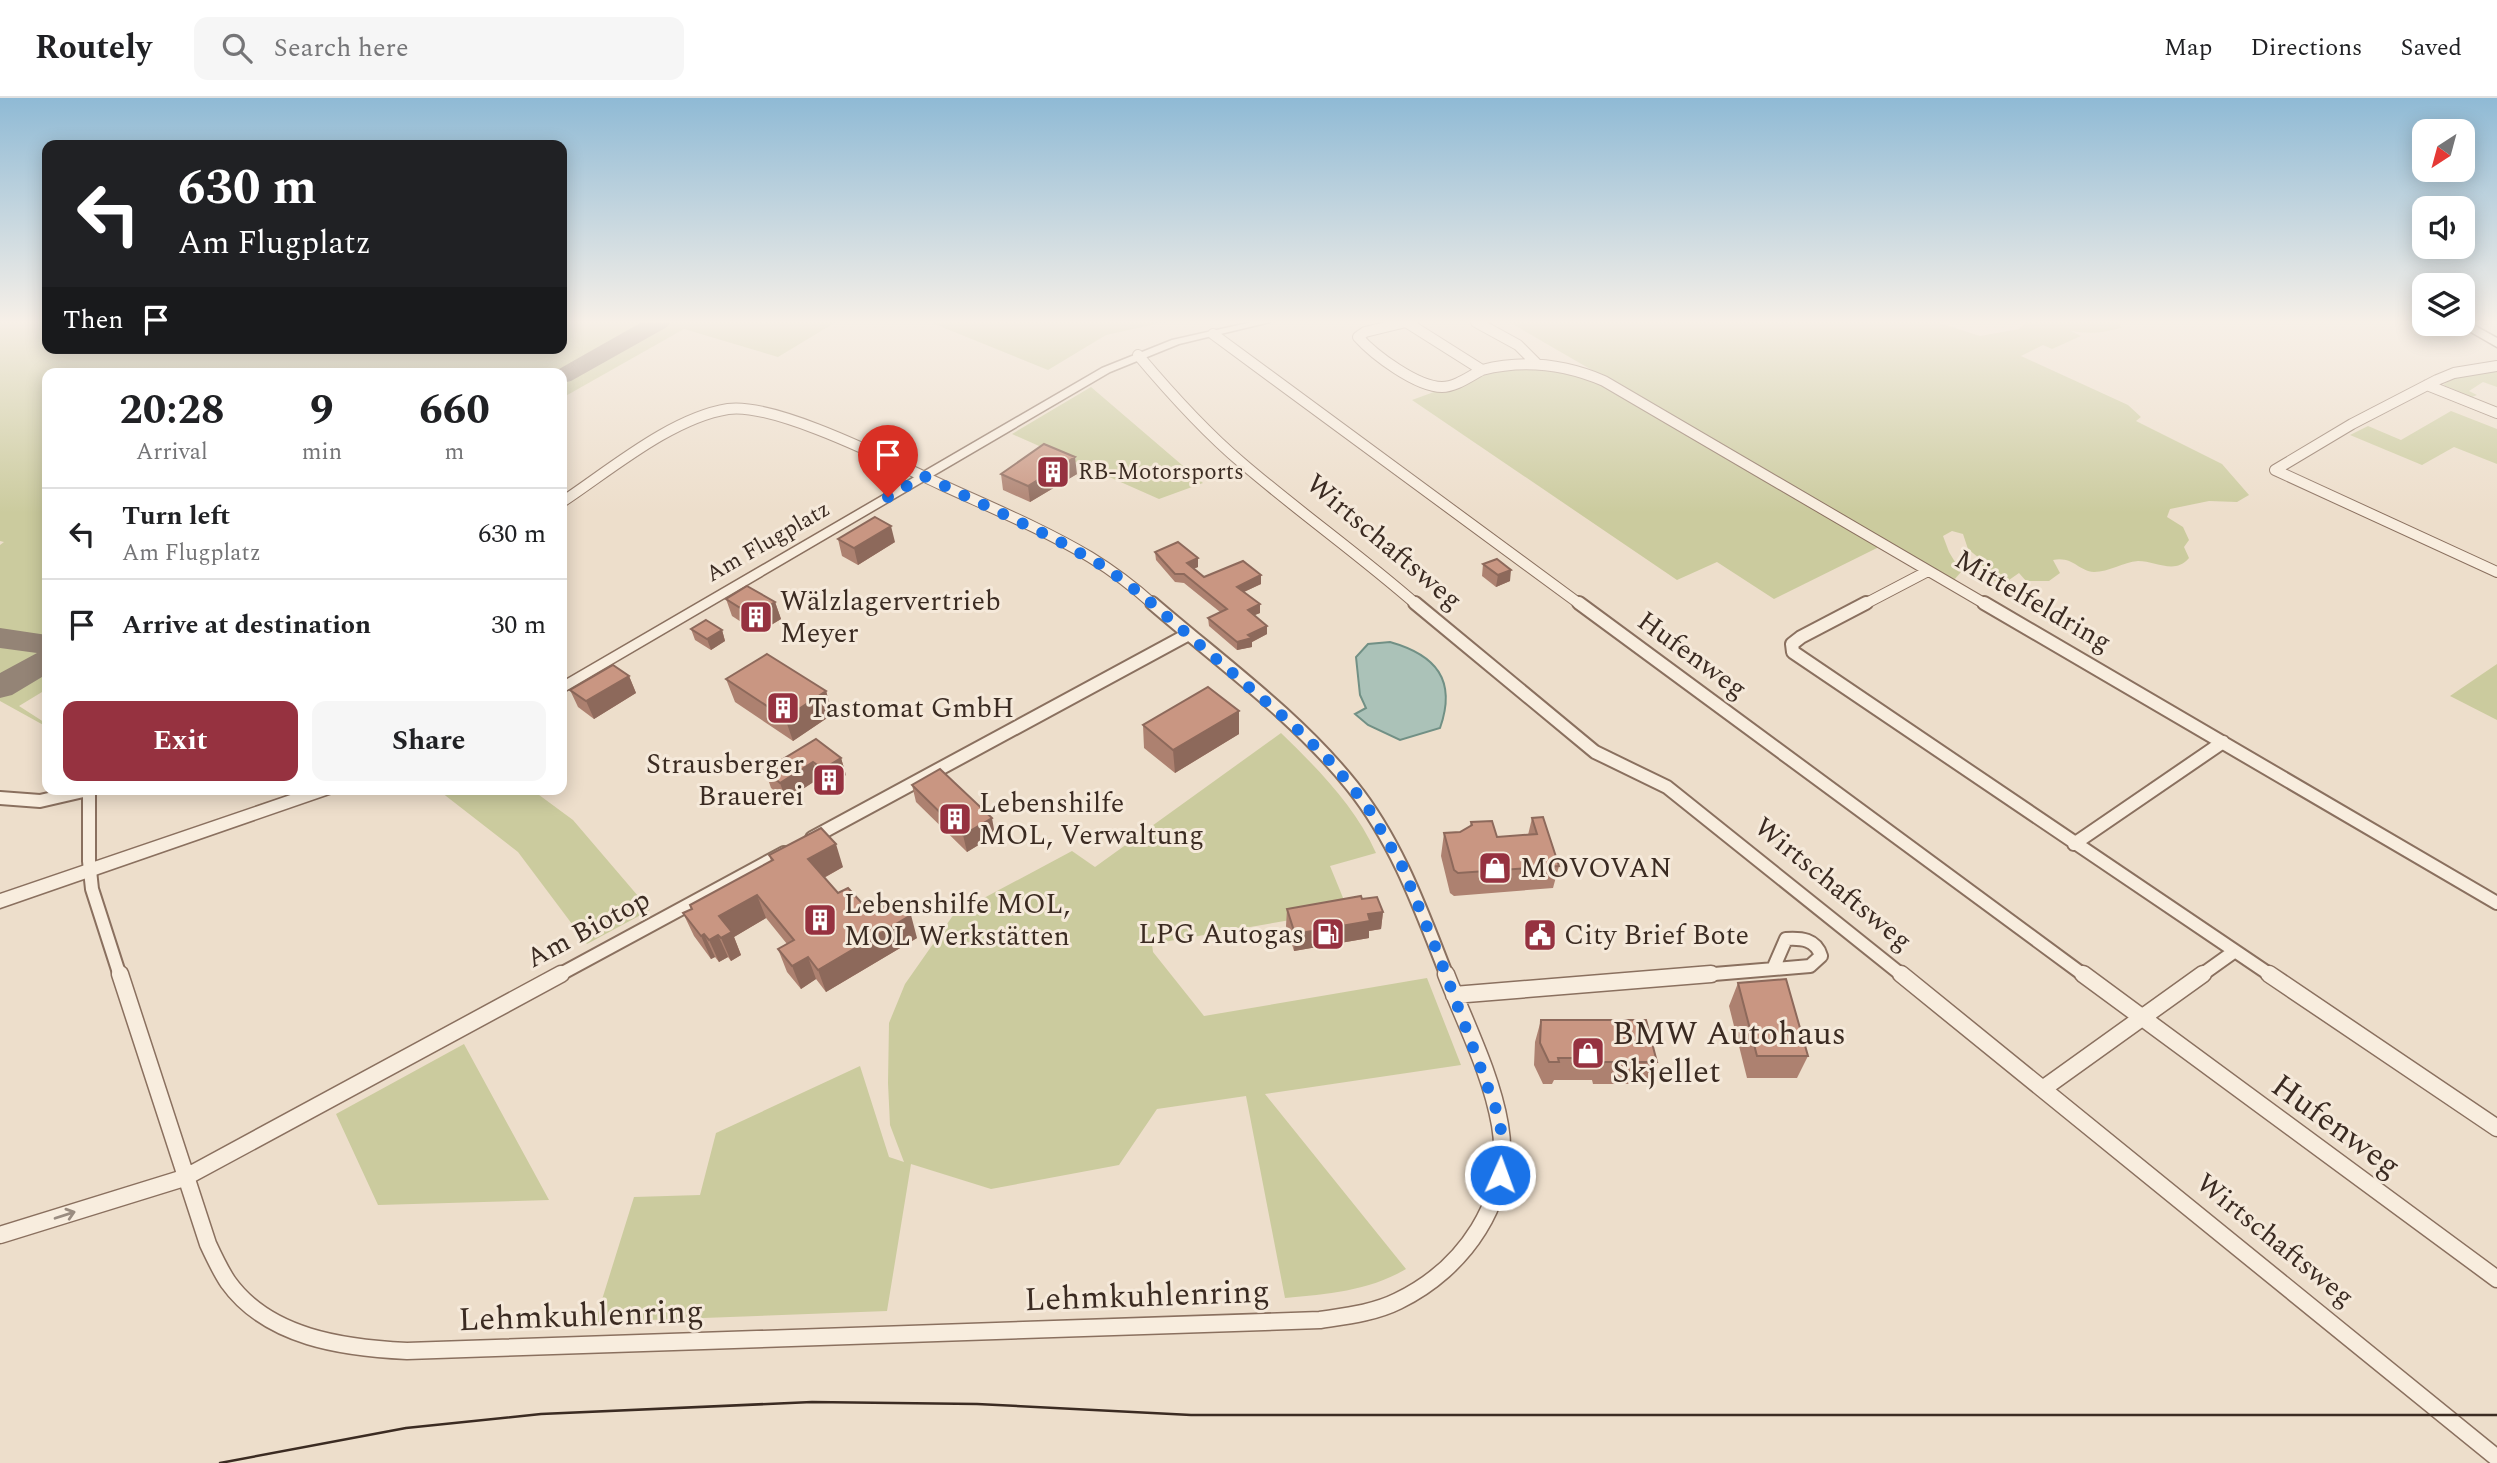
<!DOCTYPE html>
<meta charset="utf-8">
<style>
:root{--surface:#fff;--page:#f6f6f6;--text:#202124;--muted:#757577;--line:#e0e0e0;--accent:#963240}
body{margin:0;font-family:Spectral,serif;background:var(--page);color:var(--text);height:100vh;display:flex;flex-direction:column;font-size:26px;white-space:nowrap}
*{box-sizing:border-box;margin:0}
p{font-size:23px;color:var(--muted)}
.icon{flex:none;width:38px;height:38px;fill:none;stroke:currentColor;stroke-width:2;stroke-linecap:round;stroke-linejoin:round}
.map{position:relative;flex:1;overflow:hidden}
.side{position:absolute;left:42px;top:270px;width:525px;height:427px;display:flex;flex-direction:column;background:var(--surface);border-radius:14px;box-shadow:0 4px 18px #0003}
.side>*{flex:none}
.hud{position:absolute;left:42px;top:42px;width:525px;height:214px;border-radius:14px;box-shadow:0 4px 18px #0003;background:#202124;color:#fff;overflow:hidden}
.needle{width:46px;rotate:216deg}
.tools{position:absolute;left:2412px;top:21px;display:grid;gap:14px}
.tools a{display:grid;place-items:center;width:63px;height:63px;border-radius:14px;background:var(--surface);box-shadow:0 4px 18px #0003;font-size:35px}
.pin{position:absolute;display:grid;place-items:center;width:60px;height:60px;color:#fff;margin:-72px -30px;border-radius:50% 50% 50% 0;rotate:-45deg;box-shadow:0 0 7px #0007}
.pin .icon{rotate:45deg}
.me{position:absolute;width:77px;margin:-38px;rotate:2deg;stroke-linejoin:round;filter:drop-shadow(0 0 5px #0008)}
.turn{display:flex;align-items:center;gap:24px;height:147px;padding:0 21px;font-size:32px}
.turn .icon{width:91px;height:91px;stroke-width:2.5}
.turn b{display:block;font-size:49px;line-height:60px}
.then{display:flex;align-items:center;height:66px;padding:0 21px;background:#0003;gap:14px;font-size:26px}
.eta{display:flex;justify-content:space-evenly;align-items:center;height:119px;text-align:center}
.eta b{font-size:42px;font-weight:700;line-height:49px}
.cta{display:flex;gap:14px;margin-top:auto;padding:14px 21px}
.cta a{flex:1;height:80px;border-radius:14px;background:var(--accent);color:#fff;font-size:28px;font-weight:700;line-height:80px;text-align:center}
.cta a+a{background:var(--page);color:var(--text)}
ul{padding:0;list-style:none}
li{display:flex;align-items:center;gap:21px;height:91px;padding:0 21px;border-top:2px solid var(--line)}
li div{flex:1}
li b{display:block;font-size:26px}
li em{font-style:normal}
header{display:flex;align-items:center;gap:42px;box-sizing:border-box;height:98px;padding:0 35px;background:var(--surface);border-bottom:2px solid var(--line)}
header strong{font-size:33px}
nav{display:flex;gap:38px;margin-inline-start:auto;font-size:24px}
.search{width:490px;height:63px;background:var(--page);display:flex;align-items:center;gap:18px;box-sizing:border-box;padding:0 24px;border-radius:14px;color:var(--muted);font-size:26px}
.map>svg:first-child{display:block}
</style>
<header>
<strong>Routely</strong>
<div class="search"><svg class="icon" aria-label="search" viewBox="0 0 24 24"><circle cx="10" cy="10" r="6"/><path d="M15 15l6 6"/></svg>Search here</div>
<nav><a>Map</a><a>Directions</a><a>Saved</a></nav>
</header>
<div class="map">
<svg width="2497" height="1365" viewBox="0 0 2497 1365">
<rect width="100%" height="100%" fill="#eddecb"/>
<!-- green -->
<path fill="#cbcb9e" d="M 0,224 L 47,224 L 47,250 L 562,250 L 562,224 L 652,224 L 560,275 L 47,275 L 47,540 L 0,532 L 0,447 L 4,444 L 0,443 Z
M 667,224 L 836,224 L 778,259 L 684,231 L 562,300 L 562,282 Z
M 1165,224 L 1106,237 L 1048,272 L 932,225 Z
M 1509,224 L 1937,224 L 1980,238 L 2019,231 L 2026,224 L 2120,224 L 2121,230 C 2103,235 2090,236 2071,233 L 2081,238 L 2052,251 L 2043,247 L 2021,258 L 2128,307 L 2141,319 L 2136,323 L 2222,366 L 2249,397 L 2237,404 L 2209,403 L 2170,411 L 2167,419 L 2183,429 L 2189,442 L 2184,449 L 2189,460 C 2175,477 2156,463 2138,463 C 2123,464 2109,474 2094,474 C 2078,473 2073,458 2053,462 L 2060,475 L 2049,483 L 2026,483 L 2019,475 L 2009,482 L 1992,483 L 1980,467 L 1979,460 L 1968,451 L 1963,436 L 1952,433 L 1943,438 L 1949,454 L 1961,474 L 1954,482 Z
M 1524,269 L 1560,272 L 1602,287 L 1879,449 L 1774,501 L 1717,464 L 1677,482 L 1412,302 L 1486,275 Z
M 2497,273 L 2497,289 L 2483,284 L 2469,293 L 2477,297 L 2472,299 L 2443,287 L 2453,280 Z
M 1091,289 L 1203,385 L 1159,401 L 1012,336 Z
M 2451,313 L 2497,331 L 2497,366 L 2454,349 L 2422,367 L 2350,337 L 2368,328 L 2401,342 Z
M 0,547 L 35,553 L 39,555 L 39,560 L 33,567 L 0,585 Z
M 2497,566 L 2497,622 L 2450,598 Z
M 47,567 L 47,591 L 19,608 L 47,626 L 47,629 L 0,603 L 0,594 Z
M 1281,635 C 1318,671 1355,708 1376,755 L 1330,768 L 1348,812 L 1152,846 L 1153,854 L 1204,918 L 1427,880 L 1461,967 L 1265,996 L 1406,1171 C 1369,1193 1328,1196 1285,1200 L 1246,998 L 1157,1011 L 1119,1067 L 991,1091 L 911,1066 L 887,1213 L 595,1224 L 634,1099 L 700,1097 L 716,1035 L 860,968 L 889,1059 L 904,1064 L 890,1027 L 888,985 L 889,925 L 905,886 L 954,816 L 1072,753 L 1095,769 Z
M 437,691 L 531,691 L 573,722 L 650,812 L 587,846 L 518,754 Z
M 464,946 L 549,1102 L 378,1107 L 336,1016 Z"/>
<!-- water -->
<path fill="#abc2b8" stroke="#719085" stroke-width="2" d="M 1390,544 C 1436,557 1457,582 1440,630 L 1400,642 L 1368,627 L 1355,616 L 1366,610 L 1360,597 L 1356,559 L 1368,546 Z"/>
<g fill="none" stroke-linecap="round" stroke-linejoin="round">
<!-- taxiway -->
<path fill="#948476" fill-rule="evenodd" d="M 642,224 L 671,224 L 667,229 L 571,283 L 562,285 L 562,275 L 552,275 Z
M 0,530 L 47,537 L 47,576 L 12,597 L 0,600 L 0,575 L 37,555 L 0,550 Z"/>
<defs>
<path id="minor-far2" d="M 1406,224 L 1482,272 C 1525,261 1564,266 1604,283 L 1987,507
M 1406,224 L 1365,234 L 1358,239 C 1374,257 1417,289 1442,289 C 1456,289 1470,278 1482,272
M 1476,224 L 1518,247 L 1536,265
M 1213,236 L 1581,507
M 1138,257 C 1170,295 1204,333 1242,365 C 1299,414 1360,457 1417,507
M 2497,268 L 2454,275 L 2437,282 L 2352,326 L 2275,372 L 2497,474
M 2427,287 L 2497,315
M 562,404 C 609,373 671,320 728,311 C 776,304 896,366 942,387 C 992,410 1043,431 1090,459 C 1113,473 1134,489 1154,507
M 1863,507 L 1928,473"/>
<path id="minor-far1" d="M 1152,505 C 1218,562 1297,619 1352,688 C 1397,744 1421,812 1447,878
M 1415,505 L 1595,654 L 1667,689 L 1903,878
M 1579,505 L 2085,878
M 1866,505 L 1801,539 L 1792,546 L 1793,554 L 2272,878
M 1984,505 L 2497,805
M 89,693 L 89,763 L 92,791 L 120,878
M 0,700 L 40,703 L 92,691
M 812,740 L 1187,537
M 2074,746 L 2223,644
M 557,878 L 784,755
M 1690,878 L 1810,868 L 1821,858 C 1816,841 1801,840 1786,841 L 1773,871
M 2200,878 L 2235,853"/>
<path id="minor" d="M 120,876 L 208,1146 C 214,1159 220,1172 228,1184 C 268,1240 344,1250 407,1253 L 1320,1222 C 1346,1218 1374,1215 1398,1203 C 1464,1171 1513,1102 1500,1027 C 1491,975 1465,925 1446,876
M 1901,876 L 2497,1360
M 2083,876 L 2497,1181
M 2269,876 L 2497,1030
M 1454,897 L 1711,876
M 2044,990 L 2203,876
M 0,1137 L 184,1080 L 561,876"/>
<path id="tertiary" d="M 1252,224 L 1270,224 L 1179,246 L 1110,274 L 562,595 L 562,584 L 1102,270 L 1172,242 Z
M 308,691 L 334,691 L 332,695 L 0,810 L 0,796 Z"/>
<path id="secondary" d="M 2468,224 L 2497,240 L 2497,249 L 2457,226 Z"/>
</defs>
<!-- minor-far2 casing -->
<use href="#minor-far2" stroke="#8a705f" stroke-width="12"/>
<!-- minor-far1 casing -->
<use href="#minor-far1" stroke="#8a705f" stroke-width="16"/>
<!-- minor casing -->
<use href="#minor" stroke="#8a705f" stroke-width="19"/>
<!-- tertiary casing -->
<use href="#tertiary" stroke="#8a705f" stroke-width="3"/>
<!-- secondary casing -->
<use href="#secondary" stroke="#6c5142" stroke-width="3"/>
<!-- minor-far2 -->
<use href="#minor-far2" stroke="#f8edde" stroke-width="10"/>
<!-- minor-far1 -->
<use href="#minor-far1" stroke="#f8edde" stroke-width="12"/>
<!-- minor -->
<use href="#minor" stroke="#f8edde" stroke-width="16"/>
<!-- tertiary -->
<use href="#tertiary" fill="#f8edde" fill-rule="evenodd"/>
<!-- secondary -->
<use href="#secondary" fill="#f8edde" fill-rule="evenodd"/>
<!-- tram -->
<path stroke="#3b2b22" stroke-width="2.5" d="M 220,1365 L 406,1330 L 541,1316 L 812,1304 L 977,1306 L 1191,1317 L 2497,1317"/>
</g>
<!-- wall -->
<path fill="#ad8170" d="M 1001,376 L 1077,376 L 1030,404 L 1003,392 Z
M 838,441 L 895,444 L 858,467 L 842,458 Z
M 1155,454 L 1198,460 L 1198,469 L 1193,471 L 1204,479 L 1261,477 L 1261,486 L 1244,494 L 1260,506 L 1260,515 L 1254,517 L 1267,536 L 1252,544 L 1252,549 L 1237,552 L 1209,528 L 1208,520 L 1220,514 L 1184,485 L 1175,484 L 1156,462 Z
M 1483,466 L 1510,483 L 1496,489 L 1482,478 Z
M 726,501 L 775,504 L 781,521 L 758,535 L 732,518 Z
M 691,531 L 722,532 L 725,543 L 711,552 L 695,542 Z
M 629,578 L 636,595 L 594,621 L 578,609 L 570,592 Z
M 726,581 L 826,593 L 833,616 L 793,643 L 735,604 Z
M 1143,627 L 1239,636 L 1175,675 L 1144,650 Z
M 841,660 L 846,677 L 828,689 L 818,681 L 786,702 L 771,690 L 765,672 Z
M 912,687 L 995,737 L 967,754 L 916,704 Z
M 1532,720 L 1559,768 L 1553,790 L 1454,798 L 1450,795 L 1441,758 L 1444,735 L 1460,734 L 1470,728 L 1471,724 L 1497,739 L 1528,737 Z
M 769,757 L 843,769 L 824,780 L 838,795 L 871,815 L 917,840 L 826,894 L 816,881 L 801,891 L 787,874 L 778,851 L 787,846 L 766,820 L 734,839 L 741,857 L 731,863 L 728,859 L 719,864 L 715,859 L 711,861 L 694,838 L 683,815 L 691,811 L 690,807 L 771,763 Z
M 1287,811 L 1383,814 L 1381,831 L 1369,833 L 1369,840 L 1294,853 L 1286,828 Z
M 1738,885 L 1808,958 L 1797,980 L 1747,980 L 1729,908 Z
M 1541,922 L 1657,964 L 1649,986 L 1593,986 L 1592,982 L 1554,982 L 1552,986 L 1543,986 L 1534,967 L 1535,944 Z"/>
<!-- shaded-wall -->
<path fill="#8d695b" d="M 1075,359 L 1077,376 L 1030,404 L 1028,388 Z
M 891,428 L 895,444 L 858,467 L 854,450 Z
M 1198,460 L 1198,469 L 1187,473 L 1187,465 Z
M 1511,472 L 1510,483 L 1496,489 L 1498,477 Z
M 1261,477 L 1261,486 L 1237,497 L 1237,489 Z
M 775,504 L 781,521 L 758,535 L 753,518 Z
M 1260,506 L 1260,515 L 1248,520 L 1248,512 Z
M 1267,528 L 1267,536 L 1252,544 L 1252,549 L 1237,552 L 1237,544 Z
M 722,532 L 725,543 L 711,552 L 707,541 Z
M 629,578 L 636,595 L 594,621 L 586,603 Z
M 826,593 L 833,616 L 793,643 L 785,620 Z
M 1239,613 L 1239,636 L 1175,675 L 1173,652 Z
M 841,660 L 846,677 L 828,689 L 823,671 Z
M 813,664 L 818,681 L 786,702 L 780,685 Z
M 992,720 L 995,737 L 967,754 L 963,737 Z
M 836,746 L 843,769 L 816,784 L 808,761 Z
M 757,797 L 766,820 L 734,839 L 741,857 L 731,863 L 721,840 L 719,818 Z
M 1383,814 L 1381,831 L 1369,833 L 1369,840 L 1294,853 L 1295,836 L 1368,816 Z
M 911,817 L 917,840 L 826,894 L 818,872 Z
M 704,836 L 715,859 L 711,861 L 701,838 Z
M 718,837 L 728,859 L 719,864 L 709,842 Z
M 808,859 L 816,881 L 801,891 L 792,868 Z"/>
<!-- building -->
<path fill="#c99682" stroke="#8d695b" stroke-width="2" d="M 1044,346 L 1075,359 L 1028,388 L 1001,376 Z
M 875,419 L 891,428 L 854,450 L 838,441 Z
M 1178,444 L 1198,460 L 1187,465 L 1204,479 L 1243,463 L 1261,477 L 1237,489 L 1260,506 L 1248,512 L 1267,528 L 1248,537 L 1252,540 L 1237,544 L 1208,520 L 1227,511 L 1184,476 L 1175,476 L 1155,454 Z
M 1497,461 L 1511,472 L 1498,477 L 1483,466 Z
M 747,488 L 775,504 L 753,518 L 726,501 Z
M 706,522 L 722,532 L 707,541 L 691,531 Z
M 767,556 L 826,593 L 785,620 L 726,581 Z
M 613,567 L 629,578 L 586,603 L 570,592 Z
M 1208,589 L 1239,613 L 1173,652 L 1143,627 Z
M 816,641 L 841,660 L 823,671 L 813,664 L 780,685 L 765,672 Z
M 940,671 L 992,720 L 963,737 L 912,687 Z
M 1543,719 L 1559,768 L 1458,775 L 1454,772 L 1444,735 L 1460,734 L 1472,727 L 1471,724 L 1492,723 L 1497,739 L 1537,736 L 1532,720 Z
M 821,730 L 836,746 L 808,761 L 838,795 L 848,790 L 871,815 L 896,801 L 911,817 L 818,872 L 808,859 L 792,868 L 778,851 L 794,842 L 757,797 L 719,818 L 732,834 L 721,840 L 718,837 L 709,842 L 704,836 L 701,838 L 683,815 L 692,811 L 690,807 L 773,762 L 769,757 Z
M 1361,798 L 1362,801 L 1377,799 L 1383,814 L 1368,816 L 1370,823 L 1295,836 L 1287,811 Z
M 1786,881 L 1808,958 L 1757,958 L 1738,885 Z
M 1541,922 L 1646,922 L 1657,964 L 1600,964 L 1599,960 L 1558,960 L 1559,964 L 1549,964 L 1540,945 Z"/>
<!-- one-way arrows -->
<defs><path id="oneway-shaft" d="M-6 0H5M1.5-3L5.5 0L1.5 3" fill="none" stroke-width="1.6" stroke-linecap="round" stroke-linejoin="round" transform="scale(1.75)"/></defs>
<use stroke="#9a8c80" href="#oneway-shaft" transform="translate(65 1117) rotate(-18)"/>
<!-- sky -->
<linearGradient id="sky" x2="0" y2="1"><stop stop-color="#8fbad5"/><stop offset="0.54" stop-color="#f7f0e8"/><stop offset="1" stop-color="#f7f0e8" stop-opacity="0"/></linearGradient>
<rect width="2497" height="415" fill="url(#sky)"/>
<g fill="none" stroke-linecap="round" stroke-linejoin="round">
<!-- route -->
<path stroke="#1a73e8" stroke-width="12" stroke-dasharray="0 21.6" d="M 888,399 L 924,378 L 1055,441 L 1105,469 L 1142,497 L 1293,627 L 1333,666 L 1367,708 L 1402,768 L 1439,858 L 1497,1014 L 1501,1032 L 1500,1077"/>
</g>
<!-- icons -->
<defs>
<symbol id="building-square" viewBox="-11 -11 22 22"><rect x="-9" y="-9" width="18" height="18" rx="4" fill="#963240" stroke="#f5e9da"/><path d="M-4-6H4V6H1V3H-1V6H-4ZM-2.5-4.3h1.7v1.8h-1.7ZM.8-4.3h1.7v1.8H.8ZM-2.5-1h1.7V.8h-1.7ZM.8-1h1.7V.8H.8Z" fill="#fff"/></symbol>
<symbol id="shop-square" viewBox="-11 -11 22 22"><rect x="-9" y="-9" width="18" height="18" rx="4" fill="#963240" stroke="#f5e9da"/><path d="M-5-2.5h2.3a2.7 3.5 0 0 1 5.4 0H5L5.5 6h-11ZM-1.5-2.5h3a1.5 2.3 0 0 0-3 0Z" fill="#fff"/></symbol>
<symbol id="fuel-square" viewBox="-11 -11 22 22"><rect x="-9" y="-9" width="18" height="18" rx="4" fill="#963240" stroke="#f5e9da"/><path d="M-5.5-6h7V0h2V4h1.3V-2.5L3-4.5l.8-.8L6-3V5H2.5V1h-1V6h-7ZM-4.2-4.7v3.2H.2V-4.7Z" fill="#fff"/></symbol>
<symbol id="civic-square" viewBox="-11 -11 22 22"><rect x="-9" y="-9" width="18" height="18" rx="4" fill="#963240" stroke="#f5e9da"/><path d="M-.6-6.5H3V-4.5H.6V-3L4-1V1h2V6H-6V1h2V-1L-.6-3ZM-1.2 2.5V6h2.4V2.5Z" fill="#fff"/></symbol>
</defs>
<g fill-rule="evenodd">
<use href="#building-square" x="1034" y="355" width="38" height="38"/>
<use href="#building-square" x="737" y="500" width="38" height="38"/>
<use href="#building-square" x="764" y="591" width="38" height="38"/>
<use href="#building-square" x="810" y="663" width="38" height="38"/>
<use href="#building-square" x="936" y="702" width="38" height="38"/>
<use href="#shop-square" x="1476" y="751" width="38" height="38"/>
<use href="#building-square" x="801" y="803" width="38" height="38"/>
<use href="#fuel-square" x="1309" y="817" width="38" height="38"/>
<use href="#civic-square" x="1521" y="818" width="38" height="38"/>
<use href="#shop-square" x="1569" y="936" width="38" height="38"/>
</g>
<g text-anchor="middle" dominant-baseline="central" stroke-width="6" stroke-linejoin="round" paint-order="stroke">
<!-- far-poi labels -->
<g font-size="23" fill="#3b2b22" stroke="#f5e9da" text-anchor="start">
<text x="1078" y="374">RB-Motorsports</text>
</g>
<!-- far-street labels -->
<g font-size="23" fill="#3b2b22" stroke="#f5e9da">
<text transform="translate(768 444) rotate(-30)">Am Flugplatz</text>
</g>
<!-- street labels -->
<g font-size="28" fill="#3b2b22" stroke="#f5e9da">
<text transform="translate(1384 444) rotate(40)">Wirtschaftsweg</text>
<text transform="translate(2033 503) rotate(30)">Mittelfeldring</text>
<text transform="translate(1692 557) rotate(36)">Hufenweg</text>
<text transform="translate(1833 786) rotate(39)">Wirtschaftsweg</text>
<text transform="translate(588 831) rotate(-28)">Am Biotop</text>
<text transform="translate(2275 1142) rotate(39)">Wirtschaftsweg</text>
</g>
<!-- poi labels -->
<g font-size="28" fill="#3b2b22" stroke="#f5e9da" text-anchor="start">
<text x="780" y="503">Wälzlagervertrieb<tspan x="780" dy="32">Meyer</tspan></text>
<text x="808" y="610">Tastomat GmbH</text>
<text x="804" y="666" text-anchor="end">Strausberger<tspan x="804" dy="32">Brauerei</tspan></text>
<text x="979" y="705">Lebenshilfe<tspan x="979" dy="32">MOL, Verwaltung</tspan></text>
<text x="1520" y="770">MOVOVAN</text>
<text x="844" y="806">Lebenshilfe MOL,<tspan x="844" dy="32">MOL Werkstätten</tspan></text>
<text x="1304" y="836" text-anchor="end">LPG Autogas</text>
<text x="1564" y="837">City Brief Bote</text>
</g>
<!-- near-poi labels -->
<g font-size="33" fill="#3b2b22" stroke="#f5e9da" text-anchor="start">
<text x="1612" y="936">BMW Autohaus<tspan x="1612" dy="38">Skjellet</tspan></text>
</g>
<!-- near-street labels -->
<g font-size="33" fill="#3b2b22" stroke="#f5e9da">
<text transform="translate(2336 1028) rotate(36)">Hufenweg</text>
<text transform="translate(1147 1198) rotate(-2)">Lehmkuhlenring</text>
<text transform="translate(581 1218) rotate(-2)">Lehmkuhlenring</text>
</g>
</g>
</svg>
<div class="tools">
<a><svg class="needle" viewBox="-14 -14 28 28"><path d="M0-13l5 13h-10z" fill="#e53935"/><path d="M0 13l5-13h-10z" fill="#757577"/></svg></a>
<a><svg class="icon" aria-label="sound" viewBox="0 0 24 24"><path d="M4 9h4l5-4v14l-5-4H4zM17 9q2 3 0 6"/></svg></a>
<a><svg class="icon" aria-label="layers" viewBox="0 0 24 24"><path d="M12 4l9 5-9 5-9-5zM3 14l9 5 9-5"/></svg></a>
</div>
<div class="pin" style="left:888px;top:399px;background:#d93025"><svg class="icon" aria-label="arrive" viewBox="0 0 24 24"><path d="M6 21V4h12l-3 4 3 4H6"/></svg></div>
<svg class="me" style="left:1500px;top:1077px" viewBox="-20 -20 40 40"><circle r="17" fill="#1a73e8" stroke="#fff" stroke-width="3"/><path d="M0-11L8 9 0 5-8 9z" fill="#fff"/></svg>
<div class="hud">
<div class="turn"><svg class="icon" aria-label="left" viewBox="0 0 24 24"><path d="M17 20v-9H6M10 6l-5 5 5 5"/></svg><div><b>630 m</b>Am Flugplatz</div></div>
<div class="then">Then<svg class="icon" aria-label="arrive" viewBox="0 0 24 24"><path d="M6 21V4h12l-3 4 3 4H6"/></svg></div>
</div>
<section class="side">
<div class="eta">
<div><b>20:28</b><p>Arrival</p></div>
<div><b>9</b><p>min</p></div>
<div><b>660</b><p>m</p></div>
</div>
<ul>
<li><svg class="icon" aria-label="left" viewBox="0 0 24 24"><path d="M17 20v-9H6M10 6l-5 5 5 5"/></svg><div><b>Turn left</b><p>Am Flugplatz</p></div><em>630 m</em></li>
<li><svg class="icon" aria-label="arrive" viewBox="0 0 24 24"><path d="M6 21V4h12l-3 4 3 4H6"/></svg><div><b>Arrive at destination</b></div><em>30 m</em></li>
</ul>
<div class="cta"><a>Exit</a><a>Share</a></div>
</section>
</div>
